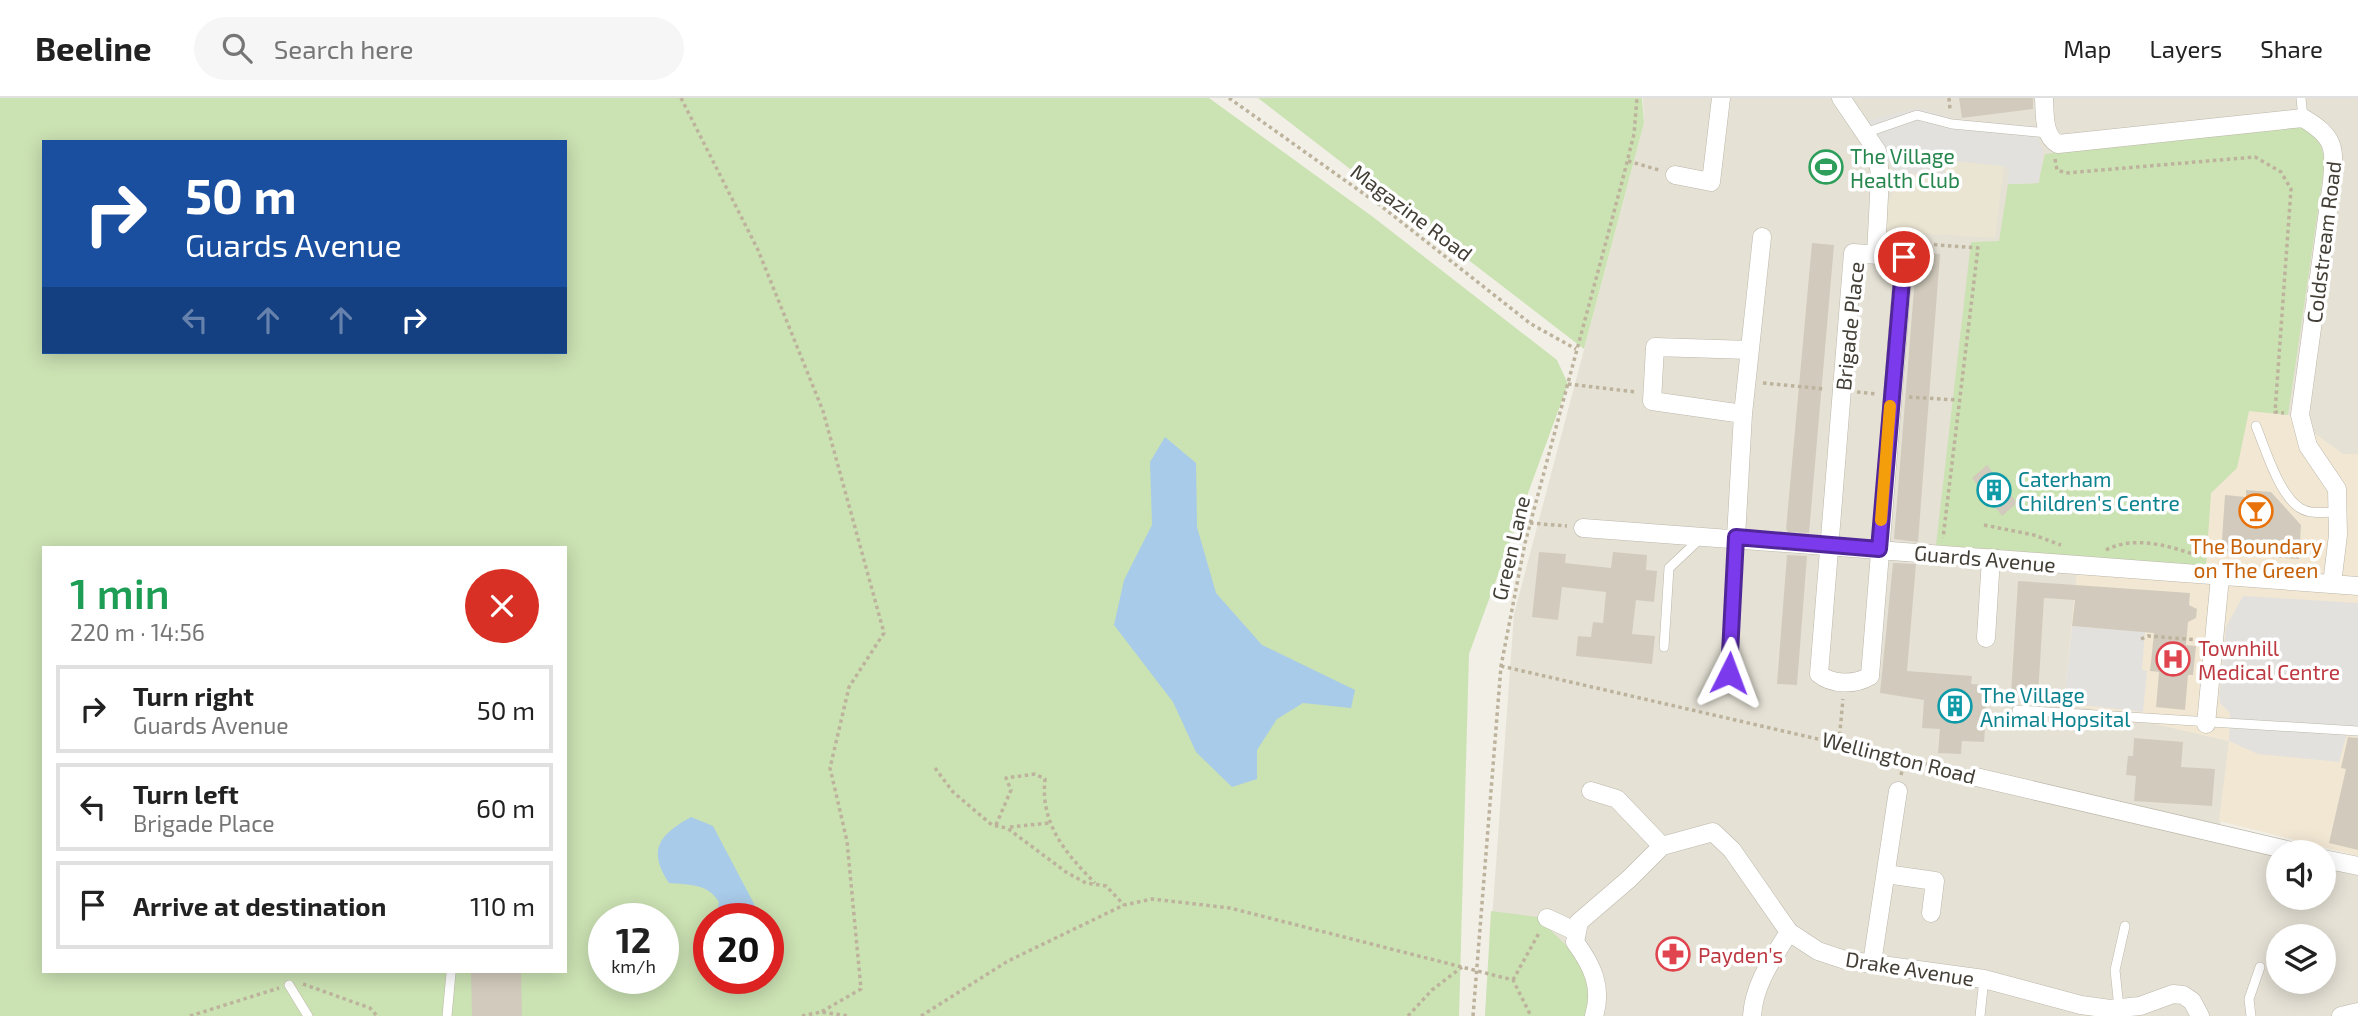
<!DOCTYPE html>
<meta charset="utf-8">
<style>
:root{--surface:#fff;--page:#f6f6f6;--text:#222;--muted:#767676;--line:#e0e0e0}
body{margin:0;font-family:"Exo 2",sans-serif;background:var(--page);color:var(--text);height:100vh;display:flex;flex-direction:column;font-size:26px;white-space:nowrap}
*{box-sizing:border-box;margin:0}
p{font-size:23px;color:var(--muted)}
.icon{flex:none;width:38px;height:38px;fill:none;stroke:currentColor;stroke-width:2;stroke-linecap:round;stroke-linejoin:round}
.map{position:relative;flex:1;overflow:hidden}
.drawer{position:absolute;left:42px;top:448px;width:525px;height:427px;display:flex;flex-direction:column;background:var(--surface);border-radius:0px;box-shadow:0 4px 18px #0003}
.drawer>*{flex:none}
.hud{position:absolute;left:42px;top:42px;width:525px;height:214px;border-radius:0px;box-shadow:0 4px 18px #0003;background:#1a4fa0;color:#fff;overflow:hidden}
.controls{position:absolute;left:2266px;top:742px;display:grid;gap:14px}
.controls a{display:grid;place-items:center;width:70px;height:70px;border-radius:50%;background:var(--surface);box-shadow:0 4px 18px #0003;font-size:35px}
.speed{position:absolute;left:588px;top:805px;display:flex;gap:14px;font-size:35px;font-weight:700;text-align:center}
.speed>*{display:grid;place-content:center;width:91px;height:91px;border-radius:50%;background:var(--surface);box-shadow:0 4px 18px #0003;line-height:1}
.speed small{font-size:18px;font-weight:400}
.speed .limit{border:10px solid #d22;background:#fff;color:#111}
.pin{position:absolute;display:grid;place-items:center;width:60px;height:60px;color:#fff;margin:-30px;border:4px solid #fff;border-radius:50%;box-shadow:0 2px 7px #0007}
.me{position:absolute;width:77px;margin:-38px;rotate:3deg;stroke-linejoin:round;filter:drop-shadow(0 0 5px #0008)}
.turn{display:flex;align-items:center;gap:24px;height:147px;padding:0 28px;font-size:32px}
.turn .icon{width:91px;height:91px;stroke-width:2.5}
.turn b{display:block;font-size:49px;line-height:60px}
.lanes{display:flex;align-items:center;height:66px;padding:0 28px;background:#0003;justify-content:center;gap:35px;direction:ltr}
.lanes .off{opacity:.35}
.round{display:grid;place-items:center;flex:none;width:74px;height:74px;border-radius:37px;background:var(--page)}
.summary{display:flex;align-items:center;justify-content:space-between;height:119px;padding:0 28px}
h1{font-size:42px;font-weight:600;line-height:52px;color:#1e9e55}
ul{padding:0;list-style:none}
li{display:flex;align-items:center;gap:21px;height:88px;margin:0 14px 10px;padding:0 14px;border:4px solid var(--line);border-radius:0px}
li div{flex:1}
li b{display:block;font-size:26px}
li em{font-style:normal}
header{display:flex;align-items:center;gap:42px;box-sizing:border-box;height:98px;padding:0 35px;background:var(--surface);border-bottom:2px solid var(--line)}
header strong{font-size:33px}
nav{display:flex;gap:38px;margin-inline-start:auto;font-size:24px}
.search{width:490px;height:63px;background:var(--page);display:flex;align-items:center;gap:18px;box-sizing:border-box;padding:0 24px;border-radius:38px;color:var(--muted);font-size:26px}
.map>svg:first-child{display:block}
</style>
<header>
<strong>Beeline</strong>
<div class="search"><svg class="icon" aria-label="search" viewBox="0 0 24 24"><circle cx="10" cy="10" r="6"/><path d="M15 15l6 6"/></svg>Search here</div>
<nav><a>Map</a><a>Layers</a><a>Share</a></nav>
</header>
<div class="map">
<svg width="2358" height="918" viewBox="0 0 2358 918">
<rect width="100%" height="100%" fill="#f2efe7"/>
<!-- residential -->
<path fill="#e5e1d5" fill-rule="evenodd" d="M 1643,0 L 2358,0 L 2358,356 L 2343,356 L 2288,317 L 2064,604 L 2229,643 L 2220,727 L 2358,760 L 2358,918 L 1485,918 L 1514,516 L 1644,25 ZM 2278,754 L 2324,754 L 2324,800 L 2278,800 ZM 2278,838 L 2324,838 L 2324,884 L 2278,884 Z"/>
<!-- commercial -->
<path fill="#f2e7d3" d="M 2249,312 L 2288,317 L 2343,356 L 2358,356 L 2358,758 L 2219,723 L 2229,643 L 2064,605 L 2078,459 L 2205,468 L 2211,395 L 2237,370 Z"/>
<!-- education -->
<path fill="#eae4d2" d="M 1945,62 L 2004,68 L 1995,140 L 1886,133 L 1888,107 L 1898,78 L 1912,75 L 1944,78 Z"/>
<!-- green -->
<path fill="#cbe2b3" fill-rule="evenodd" d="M 0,0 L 1209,0 L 1373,119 L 1557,262 L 1568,286 L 1469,556 L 1459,918 L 0,918 ZM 44,44 L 565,44 L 565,254 L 44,254 ZM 44,450 L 565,450 L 565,873 L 44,873 ZM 604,821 L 663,821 L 663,880 L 604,880 ZM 709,821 L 768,821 L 768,880 L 709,880 Z
M 1258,0 L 1642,0 L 1644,25 L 1584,251 Z
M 2300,27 C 2318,39 2325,48 2324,71 L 2288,317 L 2249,313 L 2237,370 L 2211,395 L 2206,468 L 1936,447 L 1971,144 L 1999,143 L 2008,86 L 2038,85 L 2045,56 Z
M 1491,813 L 1537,819 L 1569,850 L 1584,870 L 1590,905 L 1585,918 L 1485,918 Z"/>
<!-- parking -->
<path fill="#e3e1de" d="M 1919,10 L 1958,22 L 2033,28 L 2043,53 L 2039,85 L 2008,86 L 2009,71 L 2004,68 L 1946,62 L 1944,78 L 1912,75 L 1898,78 L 1862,24 Z
M 2243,498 L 2358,505 L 2358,639 L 2347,636 L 2339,664 L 2258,656 L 2229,643 L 2230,615 L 2220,605 L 2219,598 L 2226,529 Z
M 2072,528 L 2145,534 L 2142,572 L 2147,573 L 2143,614 L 2064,605 Z"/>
<!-- water -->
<path fill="#a8cbe9" d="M 1165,339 L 1196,365 L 1197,429 L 1216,495 L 1262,547 L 1355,592 L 1351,610 L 1303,605 L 1277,621 L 1257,652 L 1257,681 L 1232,689 L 1196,654 L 1173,604 L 1114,527 L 1124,482 L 1152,427 L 1150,364 Z
M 691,719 L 713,728 L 762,821 L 720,821 L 716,818 L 719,804 C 707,785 690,787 669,785 C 647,752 659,737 691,719 Z"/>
<!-- building -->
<path fill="#d2cbbd" d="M 1959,0 L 2033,0 L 2033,11 L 1962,20 Z
M 1812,145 L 1834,147 L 1809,435 L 1788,434 L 1786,431 Z
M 1917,154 L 1940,156 L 1918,444 L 1894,441 Z
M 1987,367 L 2017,405 L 2002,418 L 1972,380 Z
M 2246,392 L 2271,394 L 2301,427 L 2299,461 L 2221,456 L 2225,397 L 2246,399 Z
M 1539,454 L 1566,456 L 1565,465 L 1611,470 L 1613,454 L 1647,457 L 1646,472 L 1657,473 L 1654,504 L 1636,502 L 1632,536 L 1655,538 L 1652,566 L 1576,558 L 1578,538 L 1591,539 L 1593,524 L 1603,525 L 1606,494 L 1562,489 L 1558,522 L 1532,519 Z
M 1787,457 L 1807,458 L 1797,587 L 1777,586 Z
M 1893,465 L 1916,466 L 1907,573 L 1972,578 L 1971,586 L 1988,587 L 1984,644 L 1962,643 L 1961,656 L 1938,655 L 1940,631 L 1922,630 L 1924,602 L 1880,595 Z
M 2018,483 L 2190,495 L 2189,507 L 2197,511 L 2196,520 L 2188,524 L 2186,547 L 2196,548 L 2193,577 L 2188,577 L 2185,612 L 2156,609 L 2159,574 L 2150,573 L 2154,535 L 2072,528 L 2075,502 L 2044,500 L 2038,597 L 2011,596 Z
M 2348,639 L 2358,640 L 2358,752 L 2329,745 L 2346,671 L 2341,670 Z
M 2134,640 L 2183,644 L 2181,669 L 2215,671 L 2212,708 L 2134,703 L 2136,678 L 2126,677 L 2128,658 L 2133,658 Z
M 471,873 L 521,873 L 522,918 L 472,918 Z"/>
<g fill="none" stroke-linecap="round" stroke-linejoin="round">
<defs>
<path id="lane" d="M 2301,0 L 2303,20
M 1865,35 L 1917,17 L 1952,26 L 2047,35
M 2256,328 C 2265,350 2279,397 2300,410 C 2311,417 2325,414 2337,414
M 1664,549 L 1669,470 L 1702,439
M 1729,575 L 1736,441
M 2017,612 L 2358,633
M 289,887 L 308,918
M 2119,910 L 2115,872 L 2125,828
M 447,918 L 451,875
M 1980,918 L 1984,881
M 2251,918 L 2249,901 L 2260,869"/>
<path id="street" d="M 1841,0 L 1877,53 L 1880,78 L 1876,157
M 2044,0 C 2045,16 2043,38 2058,46 L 2303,20 C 2335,39 2335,49 2332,84 L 2300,317 L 2308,348 L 2337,391 L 2338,437 L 2332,486
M 1675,77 L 1711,84 L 1721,0
M 1853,155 L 1904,159 L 1870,578 C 1855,587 1832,587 1819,576 Z
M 1743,316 L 1652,303 L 1655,249 L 1750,252
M 1583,430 L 2358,488
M 1736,439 L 1743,316 L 1762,139
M 1986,540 L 1991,460
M 2206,626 L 2220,479
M 1976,679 L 2296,754
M 1591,693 L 1617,701 L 1662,748
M 2324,761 L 2358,768
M 1886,776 L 1935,783 L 1931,815
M 1547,820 L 1575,833
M 1872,865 L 1898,693
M 1594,918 C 1603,889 1592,867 1575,844 L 1579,824 L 1629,781 L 1662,748 L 1713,734 L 1732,752 L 1789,834 L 1818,853 L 1845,862 L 1984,881 L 2081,907 L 2110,911 L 2140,908 L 2173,896 L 2183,897 L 2192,903 L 2200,918
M 1752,918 C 1754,886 1773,860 1789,834
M 2341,918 L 2358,914"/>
</defs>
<!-- lane casing -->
<use href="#lane" stroke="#bcb7aa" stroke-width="10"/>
<!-- street casing -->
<use href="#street" stroke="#bcb7aa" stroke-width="19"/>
<!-- path -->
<path stroke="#bdb39d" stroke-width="3.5" stroke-dasharray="3.5 3.5" stroke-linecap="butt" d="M 681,0 L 758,152 L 823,313 L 884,535 L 849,589 L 830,670 L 847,743 L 861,891 L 821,914
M 1229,0 L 1381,108 L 1531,226 L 1576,251
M 1949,0 L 1950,12
M 2055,61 L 2057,72 L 2066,75 L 2255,59 L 2281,74 L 2291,91 L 2275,314 L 2284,315
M 1628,63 L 1659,72
M 1913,145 L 1978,150 L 1943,440
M 1763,285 L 1825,291
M 1568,286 L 1636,294
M 1857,294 L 1877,296
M 1909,299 L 1957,302
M 1530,425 L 1567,428
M 1984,427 L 2034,437 L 2061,447
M 2106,452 C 2135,437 2169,448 2199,458
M 2141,541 L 2148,538 L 2198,542
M 1501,568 L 1961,674
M 1839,644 L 1843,601
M 935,670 L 953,694 L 992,727 L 1007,730 L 1066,774 L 1086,785 L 1106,788 L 1124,807
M 1901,677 L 1905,659
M 996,727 L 1011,692 L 1006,680 L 1035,676 L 1045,681 C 1040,725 1065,755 1095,785
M 1010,729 L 1049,725
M 1513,882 L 1539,835
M 303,886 L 370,910 L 377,918
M 190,918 L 279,890
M 802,918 L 821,914 L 848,918
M 921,918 L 1008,863 L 1124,807 L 1152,801 L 1230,810 L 1513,882 L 1531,918
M 1408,918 L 1432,892 L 1462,869
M 1473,918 L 1501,568 L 1525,445 L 1622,84 L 1634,36 L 1637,0"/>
<!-- lane -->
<use href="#lane" stroke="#fff" stroke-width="9"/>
<!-- street -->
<use href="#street" stroke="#fff" stroke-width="18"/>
</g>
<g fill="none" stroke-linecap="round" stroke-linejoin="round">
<defs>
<path id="route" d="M 1729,575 L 1736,439 L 1879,451 L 1904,159"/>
</defs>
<!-- route casing -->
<use href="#route" stroke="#51269a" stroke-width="18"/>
<!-- route -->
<use href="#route" stroke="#7c3aed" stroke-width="12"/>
<!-- slow -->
<path stroke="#f59e0b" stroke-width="12" d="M 1881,422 L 1890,308"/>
</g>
<!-- icons -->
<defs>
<symbol id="stadium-ring" viewBox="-11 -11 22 22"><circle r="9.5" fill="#fff" stroke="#2e9e5b" stroke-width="1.5"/><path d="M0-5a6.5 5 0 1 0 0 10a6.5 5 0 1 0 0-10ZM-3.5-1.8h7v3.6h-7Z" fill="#2e9e5b"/></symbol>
<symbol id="building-ring" viewBox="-11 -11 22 22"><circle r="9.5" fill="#fff" stroke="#0f9aa8" stroke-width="1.5"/><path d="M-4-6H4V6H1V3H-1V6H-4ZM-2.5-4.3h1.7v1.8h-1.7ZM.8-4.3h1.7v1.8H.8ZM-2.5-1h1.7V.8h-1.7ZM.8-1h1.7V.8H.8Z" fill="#0f9aa8"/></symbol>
<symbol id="bar-ring" viewBox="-11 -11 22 22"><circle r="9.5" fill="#fff" stroke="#e8710a" stroke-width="1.5"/><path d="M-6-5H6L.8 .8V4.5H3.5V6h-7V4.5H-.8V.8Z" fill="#e8710a"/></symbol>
<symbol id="hospital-ring" viewBox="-11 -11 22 22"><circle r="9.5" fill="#fff" stroke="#e0444e" stroke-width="1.5"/><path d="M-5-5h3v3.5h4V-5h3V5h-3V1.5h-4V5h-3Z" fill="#e0444e"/></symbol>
<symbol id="pharmacy-ring" viewBox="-11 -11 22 22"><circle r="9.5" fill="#fff" stroke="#e0444e" stroke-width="1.5"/><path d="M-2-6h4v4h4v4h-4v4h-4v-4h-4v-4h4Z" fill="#e0444e"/></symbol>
</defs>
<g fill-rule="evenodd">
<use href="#stadium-ring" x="1807" y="50" width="38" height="38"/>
<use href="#building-ring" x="1975" y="373" width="38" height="38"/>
<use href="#bar-ring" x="2237" y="394" width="38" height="38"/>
<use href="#hospital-ring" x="2154" y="542" width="38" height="38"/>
<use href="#building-ring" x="1936" y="589" width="38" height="38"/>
<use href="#pharmacy-ring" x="1654" y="837" width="38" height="38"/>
</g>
<g text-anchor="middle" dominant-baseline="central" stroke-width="7" stroke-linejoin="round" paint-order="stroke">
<!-- leisure labels -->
<g font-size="21" fill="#27864d" stroke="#fff" text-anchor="start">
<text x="1850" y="57">The Village<tspan x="1850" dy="24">Health Club</tspan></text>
</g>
<!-- street labels -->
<g font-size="21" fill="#443f36" stroke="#fff">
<text transform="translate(1412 114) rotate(37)">Magazine Road</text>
<text transform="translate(2323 144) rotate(-83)">Coldstream Road</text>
<text transform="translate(1849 228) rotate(-84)">Brigade Place</text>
<text transform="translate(1510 450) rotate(-77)">Green Lane</text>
<text transform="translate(1985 460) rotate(5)">Guards Avenue</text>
<text transform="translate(1899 659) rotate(14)">Wellington Road</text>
<text transform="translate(1910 870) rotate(9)">Drake Avenue</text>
</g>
<!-- culture labels -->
<g font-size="21" fill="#0d838f" stroke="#fff" text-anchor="start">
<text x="2018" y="380">Caterham<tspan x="2018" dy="24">Children's Centre</tspan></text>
<text x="1980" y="596">The Village<tspan x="1980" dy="24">Animal Hopsital</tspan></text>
</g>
<!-- food labels -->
<g font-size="21" fill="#c56008" stroke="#fff">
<text x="2256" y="447">The Boundary<tspan x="2256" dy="24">on The Green</tspan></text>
</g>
<!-- health labels -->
<g font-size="21" fill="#be3a42" stroke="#fff" text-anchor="start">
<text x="2198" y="549">Townhill<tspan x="2198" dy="24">Medical Centre</tspan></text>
<text x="1698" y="856">Payden's</text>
</g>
</g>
</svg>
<div class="controls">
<a><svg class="icon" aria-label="sound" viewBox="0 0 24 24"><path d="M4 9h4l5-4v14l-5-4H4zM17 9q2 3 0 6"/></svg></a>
<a><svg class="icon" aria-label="layers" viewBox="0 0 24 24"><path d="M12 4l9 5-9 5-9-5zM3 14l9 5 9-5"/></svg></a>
</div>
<div class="speed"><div>12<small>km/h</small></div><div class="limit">20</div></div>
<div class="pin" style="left:1904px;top:159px;background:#d93025"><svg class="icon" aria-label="arrive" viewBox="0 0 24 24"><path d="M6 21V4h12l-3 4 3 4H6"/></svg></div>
<svg class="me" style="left:1729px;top:575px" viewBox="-20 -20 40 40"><path d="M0-17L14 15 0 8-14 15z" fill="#7c3aed" stroke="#fff" stroke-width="4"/></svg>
<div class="hud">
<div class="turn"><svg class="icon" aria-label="right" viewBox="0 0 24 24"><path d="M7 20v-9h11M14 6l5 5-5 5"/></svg><div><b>50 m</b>Guards Avenue</div></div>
<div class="lanes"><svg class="icon off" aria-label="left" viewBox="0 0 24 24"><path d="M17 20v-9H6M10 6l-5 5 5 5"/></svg><svg class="icon off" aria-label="ahead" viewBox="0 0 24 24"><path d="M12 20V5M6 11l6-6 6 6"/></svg><svg class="icon off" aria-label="ahead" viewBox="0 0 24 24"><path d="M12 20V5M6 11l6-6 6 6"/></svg><svg class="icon" aria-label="right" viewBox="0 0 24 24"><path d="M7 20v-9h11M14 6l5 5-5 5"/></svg></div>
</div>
<section class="drawer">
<div class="summary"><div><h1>1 min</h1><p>220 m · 14:56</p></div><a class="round" style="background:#d93025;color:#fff"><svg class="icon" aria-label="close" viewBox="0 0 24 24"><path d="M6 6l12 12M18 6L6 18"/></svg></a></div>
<ul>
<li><svg class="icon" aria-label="right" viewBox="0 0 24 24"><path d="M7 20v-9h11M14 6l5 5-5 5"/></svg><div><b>Turn right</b><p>Guards Avenue</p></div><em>50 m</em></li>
<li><svg class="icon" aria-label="left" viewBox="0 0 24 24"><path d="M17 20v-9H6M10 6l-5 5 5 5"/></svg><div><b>Turn left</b><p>Brigade Place</p></div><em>60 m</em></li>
<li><svg class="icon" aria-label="arrive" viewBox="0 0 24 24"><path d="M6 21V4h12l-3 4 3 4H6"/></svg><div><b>Arrive at destination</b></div><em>110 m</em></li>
</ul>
</section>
</div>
